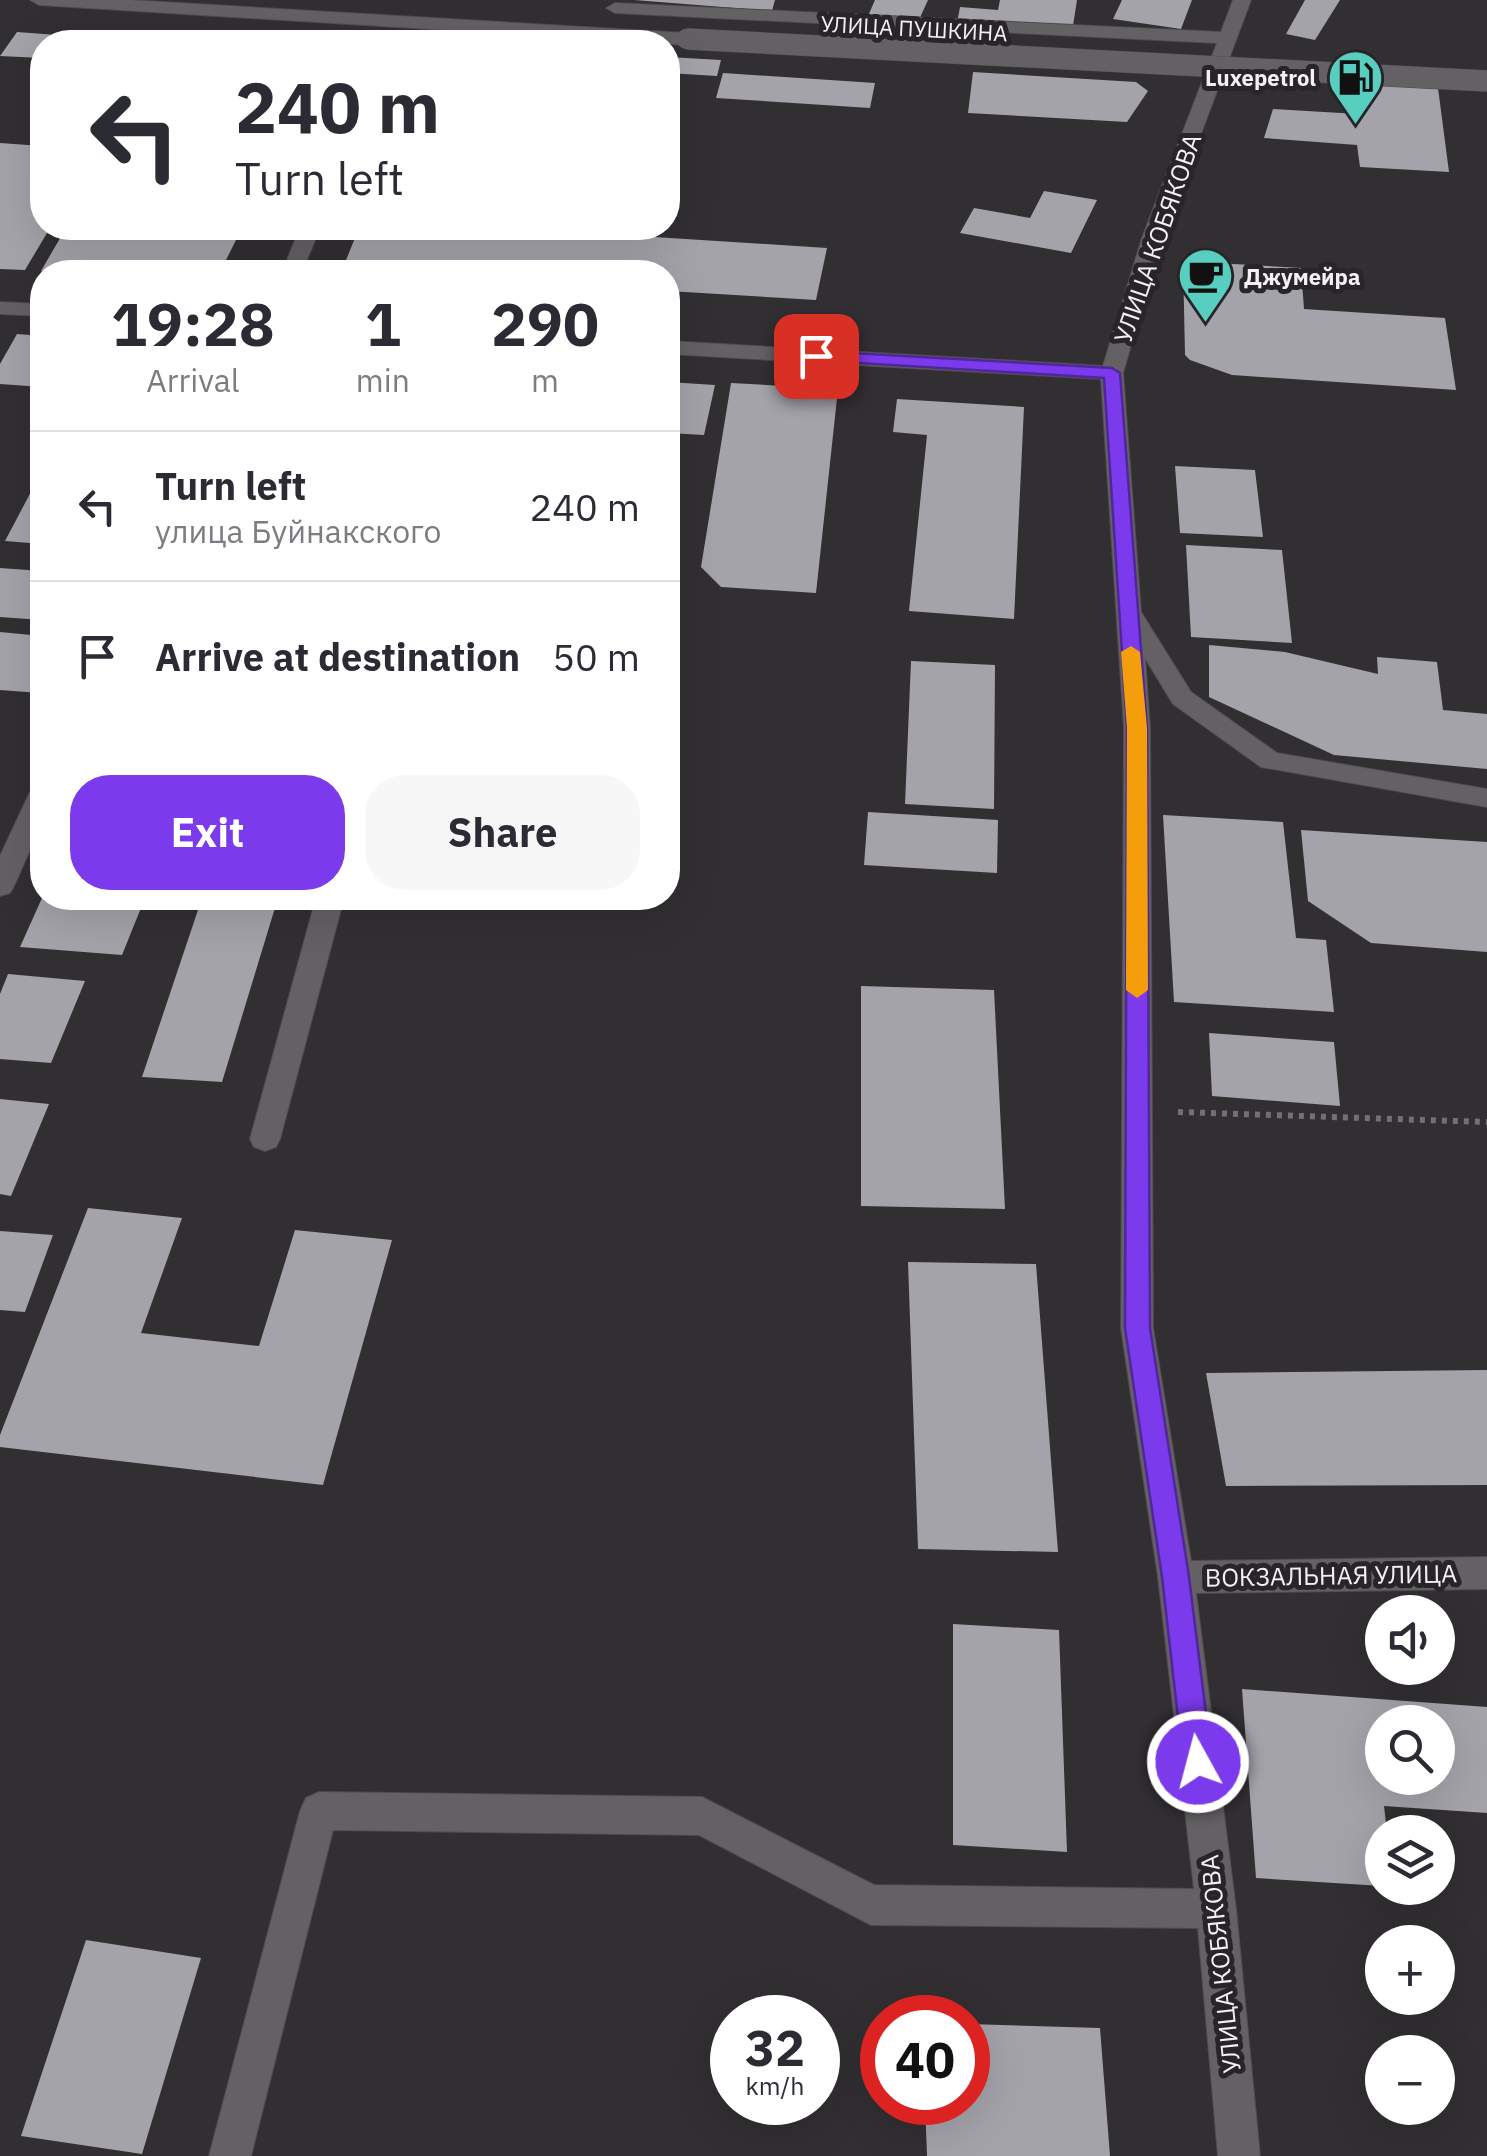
<!DOCTYPE html>
<meta charset="utf-8">
<style>
:root{--surface:#fff;--page:#f7f7f7;--text:#2b2b33;--muted:#7c7c81;--line:#e1e1e2;--accent:#7c3aed}
body{margin:0;font-family:"IBM Plex Sans",sans-serif;background:var(--page);color:var(--text);height:100vh;display:flex;flex-direction:column;font-size:38px;white-space:nowrap}
*{box-sizing:border-box;margin:0}
p{font-size:32px;color:var(--muted)}
.icon{flex:none;width:55px;height:55px;fill:none;stroke:currentColor;stroke-width:2;stroke-linecap:round;stroke-linejoin:round}
.map{position:relative;flex:1;overflow:hidden}
.panel{position:absolute;left:30px;top:260px;width:650px;height:650px;display:flex;flex-direction:column;background:var(--surface);border-radius:40px;box-shadow:0 10px 40px #0002}
.panel>*{flex:none}
.guide{position:absolute;left:30px;top:30px;width:650px;height:210px;border-radius:40px;box-shadow:0 10px 40px #0002;background:#fff;color:var(--text);overflow:hidden}
.fabs{position:absolute;left:1365px;top:1595px;display:grid;gap:20px}
.fabs a{display:grid;place-items:center;width:90px;height:90px;border-radius:50%;background:var(--surface);box-shadow:0 10px 40px #0002;font-size:50px}
.speed{position:absolute;left:710px;top:1995px;display:flex;gap:20px;font-size:50px;font-weight:700;text-align:center}
.speed>*{display:grid;place-content:center;width:130px;height:130px;border-radius:50%;background:var(--surface);box-shadow:0 10px 40px #0002;line-height:1}
.speed small{font-size:25px;font-weight:400}
.speed .limit{border:15px solid #d22;background:#fff;color:#111}
.pin{position:absolute;display:grid;place-items:center;width:85px;height:85px;color:#fff;margin:-42px;border-radius:20px;box-shadow:0 5px 15px #0006}
.me{position:absolute;width:110px;margin:-55px;rotate:353deg;stroke-linejoin:round;filter:drop-shadow(0 0 8px #0008)}
.turn{display:flex;align-items:center;gap:35px;height:210px;padding:0 40px;font-size:45px}
.turn .icon{width:130px;height:130px;stroke-width:2.5}
.turn b{display:block;font-size:70px;line-height:85px}
.eta{display:flex;justify-content:space-evenly;align-items:center;height:170px;text-align:center}
.eta b{font-size:60px;font-weight:700;line-height:70px}
.cta{display:flex;gap:20px;margin-top:auto;padding:20px 40px}
.cta a{flex:1;height:115px;border-radius:40px;background:var(--accent);color:#fff;font-size:40px;font-weight:700;line-height:115px;text-align:center}
.cta a+a{background:var(--page);color:var(--text)}
ul{padding:0;list-style:none}
li{display:flex;align-items:center;gap:30px;height:150px;padding:0 40px;border-top:2px solid var(--line)}
li div{flex:1}
li b{display:block;font-size:38px}
li em{font-style:normal}
.map>svg:first-child{display:block}
</style>
<div class="map">
<svg width="1487" height="2156" viewBox="0 0 1487 2156">
<rect width="100%" height="100%" fill="#322f33"/>
<!-- building -->
<path fill="#a4a3a9" fill-rule="evenodd" d="M 634,0 L 775,0 L 772,11 Z
M 875,0 L 928,0 L 918,22 L 868,16 Z
M 1000,0 L 1077,0 L 1072,32 L 957,23 L 960,7 L 998,10 Z
M 1122,0 L 1192,0 L 1181,29 L 1113,19 Z
M 1305,0 L 1340,0 L 1315,40 L 1286,34 Z
M 17,32 L 71,36 L 66,42 L 42,42 L 42,58 L 0,56 Z
M 99,35 L 161,39 L 159,42 L 93,42 Z
M 668,57 L 721,60 L 717,76 L 668,73 Z
M 973,72 L 1136,82 L 1148,91 L 1127,122 L 968,113 Z
M 723,73 L 875,83 L 870,108 L 716,98 Z
M 1354,84 L 1438,88 L 1449,172 L 1360,167 L 1357,145 L 1264,138 L 1273,109 L 1358,114 Z
M 0,143 L 42,146 L 42,228 L 50,228 L 25,270 L 0,269 Z
M 1044,191 L 1097,200 L 1071,253 L 960,233 L 974,208 L 1030,218 Z
M 66,228 L 242,228 L 220,272 L 41,271 Z
M 359,228 L 513,228 L 827,248 L 816,300 L 668,291 L 668,272 L 342,270 Z
M 1183,261 L 1301,268 L 1304,309 L 1445,318 L 1456,390 L 1232,375 L 1190,360 L 1185,355 Z
M 17,334 L 42,336 L 42,387 L 0,384 L 0,364 Z
M 668,382 L 715,385 L 704,435 L 668,433 Z
M 731,383 L 838,389 L 816,593 L 721,587 L 701,567 Z
M 897,399 L 1024,407 L 1014,619 L 909,611 L 927,435 L 893,432 Z
M 1175,466 L 1255,470 L 1263,537 L 1180,533 Z
M 42,471 L 42,544 L 5,541 Z
M 1186,545 L 1282,550 L 1292,643 L 1191,637 Z
M 0,568 L 42,571 L 42,620 L 0,617 Z
M 0,632 L 42,636 L 40,693 L 0,690 Z
M 1209,645 L 1285,652 L 1378,674 L 1377,657 L 1437,662 L 1443,710 L 1487,714 L 1487,769 L 1334,755 L 1209,697 Z
M 911,661 L 995,665 L 994,809 L 905,804 Z
M 868,812 L 998,820 L 997,873 L 864,865 Z
M 1163,815 L 1283,822 L 1296,938 L 1326,940 L 1334,1012 L 1174,1002 Z
M 1301,830 L 1487,842 L 1487,952 L 1371,943 L 1308,901 Z
M 42,898 L 145,898 L 122,955 L 20,947 Z
M 202,898 L 278,898 L 222,1082 L 142,1077 Z
M 8,974 L 85,981 L 51,1063 L 0,1059 L 0,994 Z
M 861,986 L 994,990 L 1005,1209 L 861,1206 Z
M 1209,1033 L 1334,1042 L 1340,1106 L 1212,1096 Z
M 0,1099 L 49,1104 L 11,1196 L 0,1194 Z
M 88,1208 L 182,1218 L 141,1333 L 259,1346 L 295,1230 L 392,1240 L 323,1485 L 0,1447 L 0,1435 Z
M 0,1231 L 53,1235 L 25,1312 L 0,1310 Z
M 908,1262 L 1036,1264 L 1058,1552 L 918,1549 Z
M 1487,1370 L 1487,1485 L 1226,1486 L 1206,1373 Z
M 953,1624 L 1059,1630 L 1067,1852 L 953,1845 Z
M 1242,1689 L 1487,1707 L 1487,1813 L 1384,1806 L 1387,1832 L 1382,1832 L 1382,1886 L 1256,1878 ZM 1382,1722 L 1438,1722 L 1438,1778 L 1382,1778 Z
M 86,1940 L 201,1958 L 142,2154 L 21,2136 Z
M 968,2024 L 1100,2028 L 1110,2156 L 927,2156 L 925,2102 L 968,2102 Z"/>
<g fill="none" stroke-linecap="round" stroke-linejoin="round">
<defs>
<path id="minor" d="M 30,0 L 129,0 L 687,33 L 696,39 L 687,45 L 39,5 Z
M 1233,0 L 1251,0 L 1162,238 L 1123,373 L 1141,612 L 1191,692 L 1277,753 L 1487,789 L 1487,807 L 1261,767 L 1173,704 L 1145,658 L 1150,728 L 1153,1328 L 1191,1561 L 1487,1557 L 1487,1589 L 1196,1593 L 1236,1909 L 1260,2156 L 1218,2156 L 1198,1928 L 871,1925 L 699,1835 L 333,1830 L 251,2156 L 209,2156 L 300,1811 L 306,1798 L 319,1792 L 702,1797 L 874,1885 L 1194,1889 L 1158,1577 L 1121,1328 L 1124,728 L 1101,379 L 668,354 L 668,341 L 1103,366 L 1142,238 L 1217,43 L 615,13 L 606,8 L 615,3 L 1221,32 Z
M 300,228 L 320,228 L 302,272 L 282,272 Z
M 0,302 L 42,304 L 42,316 L 0,314 Z
M 42,785 L 42,823 L 14,886 L 10,893 L 0,896 L 0,856 L 29,794 L 33,787 Z
M 316,898 L 344,898 L 280,1139 L 276,1147 L 265,1151 L 254,1147 L 250,1139 Z"/>
</defs>
<!-- minor casing -->
<use href="#minor" stroke="#4e4b4f" stroke-width="2"/>
<!-- path -->
<path stroke="#727073" stroke-width="6" stroke-dasharray="5 6" stroke-linecap="butt" d="M 1178,1112 L 1487,1122"/>
<!-- minor -->
<use href="#minor" fill="#646165" fill-rule="evenodd"/>
<defs>
<path id="minor-bridge" d="M 687,39 L 1487,81"/>
</defs>
<!-- minor-bridge casing -->
<use href="#minor-bridge" stroke="#4e4b4f" stroke-width="22" stroke-linecap="butt"/>
<!-- minor-bridge -->
<use href="#minor-bridge" stroke="#646165" stroke-width="21"/>
</g>
<!-- route -->
<path fill="#7c3aed" stroke="#51269a" stroke-width="2.5" d="M 816,351 L 1112,368 L 1120,373 L 1147,728 L 1150,1328 L 1189,1577 L 1212,1762 L 1208,1771 L 1198,1775 L 1188,1771 L 1183,1762 L 1162,1577 L 1125,1328 L 1127,728 L 1104,378 L 810,360 L 807,356 Z"/>
<!-- slow -->
<path fill="#f59e0b" d="M 1131,646 L 1140,652 L 1147,728 L 1148,990 L 1137,998 L 1126,990 L 1127,728 L 1121,652 Z"/>
<!-- icons -->
<defs>
<symbol id="fuel-pin" viewBox="-11 -11 22 30"><path d="M0 17L-7.5 6A9.5 9.5 0 1 1 7.5 6Z" fill="#58cec0" stroke="#282529"/><path d="M-5.5-6h7V0h2V4h1.3V-2.5L3-4.5l.8-.8L6-3V5H2.5V1h-1V6h-7ZM-4.2-4.7v3.2H.2V-4.7Z" fill="#111"/></symbol>
<symbol id="cafe-pin" viewBox="-11 -11 22 30"><path d="M0 17L-7.5 6A9.5 9.5 0 1 1 7.5 6Z" fill="#58cec0" stroke="#282529"/><path d="M-5.5-4.5H6V0H3Q3 3.5 0 3.5H-2.5Q-5.5 3.5-5.5 0ZM3-3.2v2h1.7v-2ZM-6 4.5H4V6H-6Z" fill="#111"/></symbol>
</defs>
<g fill-rule="evenodd">
<use href="#fuel-pin" x="1324" y="46" width="63" height="86"/>
<use href="#cafe-pin" x="1174" y="244" width="63" height="86"/>
</g>
<g text-anchor="middle" dominant-baseline="central" stroke-width="10" stroke-linejoin="round" paint-order="stroke">
<!-- far-street labels -->
<g font-size="22" fill="#f2f0f2" stroke="#282529">
<text transform="translate(914 28) rotate(3)">УЛИЦА ПУШКИНА</text>
</g>
<!-- far-poi labels -->
<g font-size="22" font-weight="bold" fill="#f2f0f2" stroke="#282529" text-anchor="end">
<text x="1316" y="77">Luxepetrol</text>
<text x="1244" y="276" text-anchor="start">Джумейра</text>
</g>
<!-- street labels -->
<g font-size="25" fill="#f2f0f2" stroke="#282529">
<text transform="translate(1157 238) rotate(-71)">УЛИЦА КОБЯКОВА</text>
<text transform="translate(1331 1575) rotate(-1)">ВОКЗАЛЬНАЯ УЛИЦА</text>
<text transform="translate(1220 1964) rotate(-96)">УЛИЦА КОБЯКОВА</text>
</g>
</g>
</svg>
<div class="fabs">
<a><svg class="icon" aria-label="sound" viewBox="0 0 24 24"><path d="M4 9h4l5-4v14l-5-4H4zM17 9q2 3 0 6"/></svg></a>
<a><svg class="icon" aria-label="search" viewBox="0 0 24 24"><circle cx="10" cy="10" r="6"/><path d="M15 15l6 6"/></svg></a>
<a><svg class="icon" aria-label="layers" viewBox="0 0 24 24"><path d="M12 4l9 5-9 5-9-5zM3 14l9 5 9-5"/></svg></a>
<a>+</a>
<a>−</a>
</div>
<div class="speed"><div>32<small>km/h</small></div><div class="limit">40</div></div>
<div class="pin" style="left:816px;top:356px;background:#d93025"><svg class="icon" aria-label="arrive" viewBox="0 0 24 24"><path d="M6 21V4h12l-3 4 3 4H6"/></svg></div>
<svg class="me" style="left:1198px;top:1762px" viewBox="-20 -20 40 40"><circle r="17" fill="#7c3aed" stroke="#fff" stroke-width="3"/><path d="M0-11L8 9 0 5-8 9z" fill="#fff"/></svg>
<div class="guide">
<div class="turn"><svg class="icon" aria-label="left" viewBox="0 0 24 24"><path d="M17 20v-9H6M10 6l-5 5 5 5"/></svg><div><b>240 m</b>Turn left</div></div>
</div>
<section class="panel">
<div class="eta">
<div><b>19:28</b><p>Arrival</p></div>
<div><b>1</b><p>min</p></div>
<div><b>290</b><p>m</p></div>
</div>
<ul>
<li><svg class="icon" aria-label="left" viewBox="0 0 24 24"><path d="M17 20v-9H6M10 6l-5 5 5 5"/></svg><div><b>Turn left</b><p>улица Буйнакского</p></div><em>240 m</em></li>
<li><svg class="icon" aria-label="arrive" viewBox="0 0 24 24"><path d="M6 21V4h12l-3 4 3 4H6"/></svg><div><b>Arrive at destination</b></div><em>50 m</em></li>
</ul>
<div class="cta"><a>Exit</a><a>Share</a></div>
</section>
</div>
